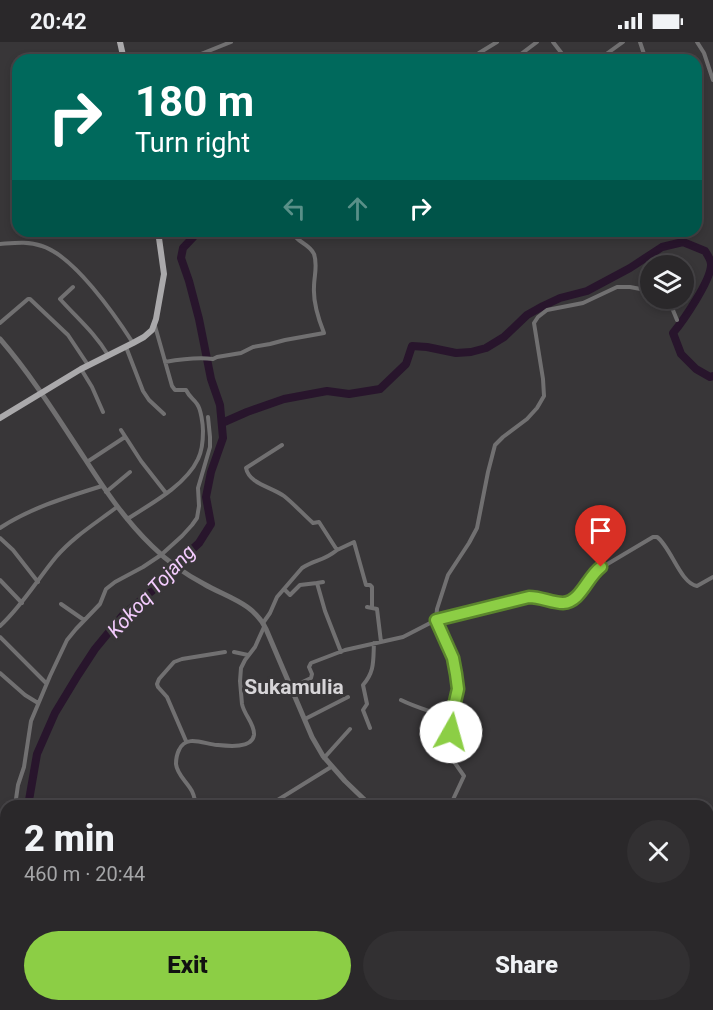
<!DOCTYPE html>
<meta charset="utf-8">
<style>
:root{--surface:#2a282a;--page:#323032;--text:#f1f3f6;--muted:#a5a6a8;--line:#464447;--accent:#8cce45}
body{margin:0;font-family:Roboto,sans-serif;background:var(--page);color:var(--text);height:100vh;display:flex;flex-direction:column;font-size:22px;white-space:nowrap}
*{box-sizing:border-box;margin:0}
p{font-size:20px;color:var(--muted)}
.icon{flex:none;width:33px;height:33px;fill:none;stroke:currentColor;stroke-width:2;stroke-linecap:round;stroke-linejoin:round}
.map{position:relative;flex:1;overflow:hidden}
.details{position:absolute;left:0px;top:758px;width:714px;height:212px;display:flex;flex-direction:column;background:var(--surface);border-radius:18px 18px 0 0;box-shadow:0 3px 9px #0003,0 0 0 2px var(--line)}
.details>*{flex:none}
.banner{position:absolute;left:12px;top:12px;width:690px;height:183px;border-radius:18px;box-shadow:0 3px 9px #0003,0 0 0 2px var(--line);background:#00695c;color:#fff;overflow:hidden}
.tools{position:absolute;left:640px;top:213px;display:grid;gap:12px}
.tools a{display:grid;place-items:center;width:54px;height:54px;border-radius:50%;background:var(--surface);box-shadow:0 3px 9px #0003,0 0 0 2px var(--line);font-size:30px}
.pin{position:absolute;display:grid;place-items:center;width:51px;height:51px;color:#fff;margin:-62px -26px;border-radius:50% 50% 50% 0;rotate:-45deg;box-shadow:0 0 6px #0007}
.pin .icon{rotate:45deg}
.me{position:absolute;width:66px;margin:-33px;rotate:7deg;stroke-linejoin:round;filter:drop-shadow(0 0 4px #0008)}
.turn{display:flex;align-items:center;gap:21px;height:126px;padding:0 24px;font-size:27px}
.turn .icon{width:78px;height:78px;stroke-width:2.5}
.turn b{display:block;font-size:42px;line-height:51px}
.lanes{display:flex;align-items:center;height:57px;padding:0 24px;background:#0003;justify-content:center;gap:30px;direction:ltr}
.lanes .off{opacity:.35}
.round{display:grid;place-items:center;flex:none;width:63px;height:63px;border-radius:32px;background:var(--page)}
.summary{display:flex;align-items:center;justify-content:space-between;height:102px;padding:0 24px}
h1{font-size:36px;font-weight:800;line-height:45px}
.cta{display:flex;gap:12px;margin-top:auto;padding:12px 24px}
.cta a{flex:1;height:69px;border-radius:36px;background:var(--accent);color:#111;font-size:24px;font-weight:800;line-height:69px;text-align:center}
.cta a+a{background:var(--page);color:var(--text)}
.status{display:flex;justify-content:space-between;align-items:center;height:42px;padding:0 30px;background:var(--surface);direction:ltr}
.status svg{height:16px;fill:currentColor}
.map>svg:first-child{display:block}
</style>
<div class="status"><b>20:42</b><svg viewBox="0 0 49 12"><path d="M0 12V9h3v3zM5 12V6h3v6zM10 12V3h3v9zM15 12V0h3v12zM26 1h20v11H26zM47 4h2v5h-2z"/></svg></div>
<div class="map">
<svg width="713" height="968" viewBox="0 0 713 968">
<rect width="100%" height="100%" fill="#383638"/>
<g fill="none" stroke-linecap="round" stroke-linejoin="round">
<!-- river -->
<path stroke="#28152c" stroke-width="8" d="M 222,381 L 247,370 L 284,357 L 327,349 L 349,352 L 380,347 L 406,322 L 412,304 L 427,305 L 456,311 L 471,310 L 486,306 L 504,295 L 527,273 L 543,264 L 560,256 L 587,249 L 630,226 L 662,205 L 683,200 L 705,209 C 707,212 711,218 711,222 C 712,237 683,279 673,291 L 681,312 L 696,327 L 710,335 L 713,334
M 28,764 L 37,712 L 55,671 L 78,633 L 95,607 L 123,573 L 170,534 L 183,516 L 199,501 L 211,482 L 206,455 L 211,430 L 223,396 L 220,363 L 211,337 L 199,277 L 189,239 L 181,216 L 183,206 L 199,189
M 28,968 L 30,963"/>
<!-- minor -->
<path stroke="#717071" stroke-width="4" d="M 553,0 L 563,13
M 640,0 L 646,18
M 697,0 L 704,11 L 713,38
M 186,18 L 231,0
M 482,18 L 478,13 L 479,11 L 497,0
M 513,18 L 537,0
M 555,18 C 562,13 566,11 572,18
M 598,18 L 623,0
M 0,202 C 14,201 28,199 42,204 C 74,214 115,273 133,301
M 73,245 L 60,257 C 77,276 95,291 108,313
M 668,256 L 677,278
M 0,281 L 28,257 L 30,257 L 68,293 L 88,323
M 126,305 L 143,349 L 149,358 L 164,372
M 165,320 C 182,317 196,315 213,317 L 217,315 L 241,311 L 253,305 L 270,302 L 285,298 L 324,291 C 318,276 313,261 314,245 C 314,234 318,223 314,212 C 309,201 297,201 291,189
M 81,327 L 92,345 L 103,370
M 121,388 L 141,419 L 166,451
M 282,403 L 246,426 C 249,442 272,445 284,454 C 294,462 303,472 313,481 L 319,480 L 337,508 L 354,500 L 366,543 L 370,543 L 372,545 L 372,566 L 367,565
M 87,420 L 125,395
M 106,450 L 130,430
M 127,477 C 151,462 186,443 198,417 C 202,409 203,398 203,389 C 203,383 201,367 197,362 C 193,356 190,356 186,348 L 175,348 L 172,344 L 155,284
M 0,486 C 30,466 67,455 102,444
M 0,496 L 13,508 L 38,540
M 0,538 L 22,561
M 323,540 L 317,541 L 325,569 L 341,610
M 284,547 L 290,553 L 300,543 L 317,541
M 61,562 L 84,578
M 372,566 L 377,567 L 381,600
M 263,581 L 270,571 L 277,555 L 302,526 C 314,518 324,519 337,508
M 0,584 C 22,564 37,538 56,515 C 73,495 96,481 117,465
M 0,595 L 46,641
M 234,610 L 248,613
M 0,631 L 25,653 L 38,661
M 292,645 L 311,636 L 312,632 L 309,625 L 311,621 L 345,608 L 403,595 L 436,578 L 529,555 L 541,556 L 561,561 L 569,560 L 576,556 L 582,548 L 594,530 L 653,495 L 657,495 C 671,505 680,541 697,544 L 713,535
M 401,658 C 417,666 434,670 451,677
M 305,677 L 348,655
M 370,686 L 363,668 L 367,662 L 363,643 C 375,629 373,619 374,601
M 186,699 L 167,655 L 158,645 L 157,642 L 159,637 L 174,620 L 182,617 L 225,610
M 324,716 L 350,687
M 15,764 L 18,743 L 24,725 L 31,679 L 50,634 L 67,598 L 76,587 L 100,562 L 106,547 L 115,540 L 143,525 L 161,513 L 182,494 L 192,483 L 197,476 L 199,464 L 198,446 L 210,405 L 210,395 L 208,375
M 196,764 C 195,757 194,751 190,746 C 185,738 177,732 176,722 C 176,717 177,712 179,708 C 186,692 204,702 217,703 C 227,704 252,707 254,693 C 255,682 244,673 242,662 L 240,639 L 241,626 L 245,618 L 255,605 L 264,585
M 268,764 L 331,725
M 450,764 L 464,734 L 455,721 L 447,700 L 452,687 L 451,677 L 457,654 L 458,641 L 453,616 L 436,578 L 437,567 L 448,533 L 469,501 L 477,486 L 488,430 L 495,403 L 503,395 L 527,377 L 537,366 L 544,354 L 543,337 L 534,281 L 538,275 L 547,268 L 583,261 L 617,245 L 630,245 L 651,249
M 0,858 L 6,849
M 617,963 L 618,964
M 349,968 L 349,963"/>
<!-- tertiary -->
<path stroke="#717071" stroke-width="5" d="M 0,297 C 32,334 58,376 85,417 C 105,448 125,478 152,504 C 167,519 185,532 204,542 C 226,555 254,561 266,587 L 312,695 L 323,714 L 345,739 L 371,764
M 525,963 L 527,968"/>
<!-- primary -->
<path stroke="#aaa9ab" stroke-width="6" d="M 120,0 L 124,18
M 0,376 L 81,327 L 133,301 L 144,295 L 152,288 L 156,277 L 164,232 L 158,189"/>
</g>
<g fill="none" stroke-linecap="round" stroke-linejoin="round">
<defs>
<path id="route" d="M 451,690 L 451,677 L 458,647 L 456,632 L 453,616 L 436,578 L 529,555 C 541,555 552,561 563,561 C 581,560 587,535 601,525"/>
</defs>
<!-- route casing -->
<use href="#route" stroke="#5b862d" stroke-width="15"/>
<!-- route -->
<use href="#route" stroke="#8cce45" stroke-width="10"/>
</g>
<g text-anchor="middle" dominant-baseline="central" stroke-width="6" stroke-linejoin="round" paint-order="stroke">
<!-- water labels -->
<g font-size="20" font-style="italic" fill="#f4ccfe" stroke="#383638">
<text transform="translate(151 549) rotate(-47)">Kokoq Tojang</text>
</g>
<!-- quarter labels -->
<g font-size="21" font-weight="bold" fill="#d7d5d8" stroke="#383638">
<text x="294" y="645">Sukamulia</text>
</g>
</g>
</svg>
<div class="tools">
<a><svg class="icon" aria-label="layers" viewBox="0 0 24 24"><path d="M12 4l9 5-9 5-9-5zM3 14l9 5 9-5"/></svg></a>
</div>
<div class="pin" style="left:601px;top:525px;background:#d93025"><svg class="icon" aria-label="arrive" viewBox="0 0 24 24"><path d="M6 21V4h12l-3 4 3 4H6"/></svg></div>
<svg class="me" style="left:451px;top:690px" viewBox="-20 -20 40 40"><circle r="19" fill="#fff"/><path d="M0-13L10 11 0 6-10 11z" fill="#8cce45"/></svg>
<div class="banner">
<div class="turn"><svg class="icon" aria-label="right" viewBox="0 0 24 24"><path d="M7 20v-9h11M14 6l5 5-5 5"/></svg><div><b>180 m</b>Turn right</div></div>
<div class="lanes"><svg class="icon off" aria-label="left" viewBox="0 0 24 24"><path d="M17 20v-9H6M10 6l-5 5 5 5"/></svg><svg class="icon off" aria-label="ahead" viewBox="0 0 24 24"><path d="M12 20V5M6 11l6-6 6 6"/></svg><svg class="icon" aria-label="right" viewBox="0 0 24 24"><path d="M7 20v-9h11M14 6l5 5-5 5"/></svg></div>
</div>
<section class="details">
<div class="summary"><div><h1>2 min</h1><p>460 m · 20:44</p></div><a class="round"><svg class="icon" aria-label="close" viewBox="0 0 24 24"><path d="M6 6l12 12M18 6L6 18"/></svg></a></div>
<div class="cta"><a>Exit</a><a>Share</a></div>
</section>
</div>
